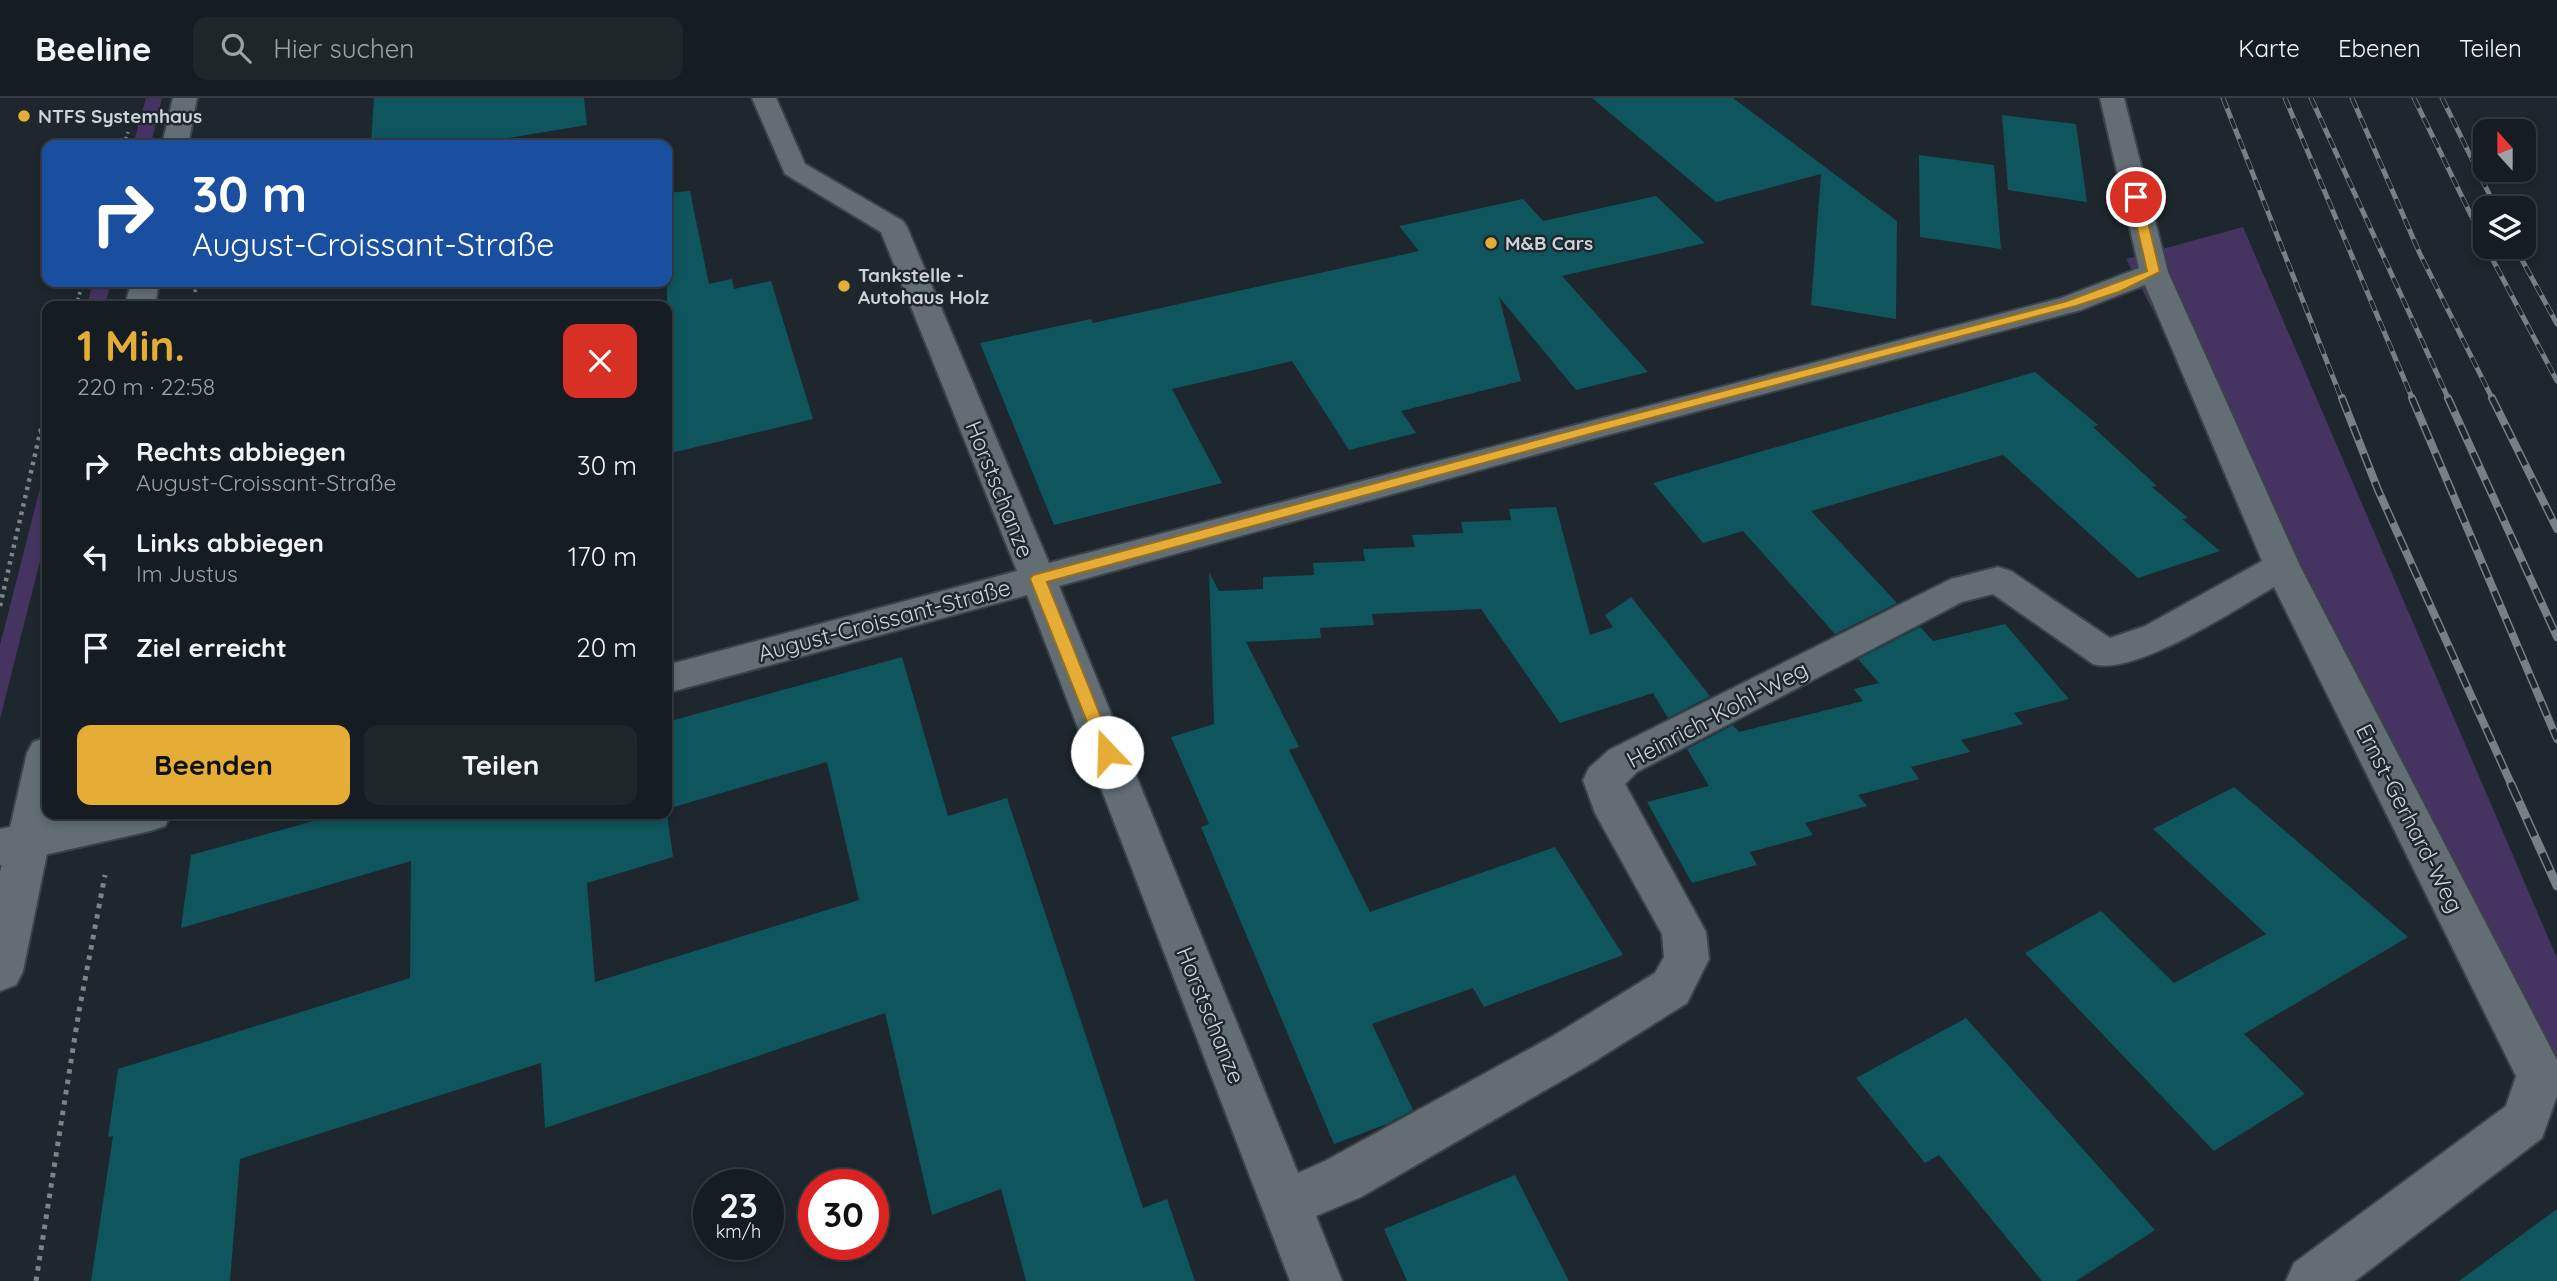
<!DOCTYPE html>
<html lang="de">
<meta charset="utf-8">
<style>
:root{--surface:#161d22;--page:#1f262a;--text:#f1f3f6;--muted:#9ea2a5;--line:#353b40;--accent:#e5ad35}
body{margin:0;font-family:Quicksand,sans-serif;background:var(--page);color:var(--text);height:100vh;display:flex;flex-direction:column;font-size:26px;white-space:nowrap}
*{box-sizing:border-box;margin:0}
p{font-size:23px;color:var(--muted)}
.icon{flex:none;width:38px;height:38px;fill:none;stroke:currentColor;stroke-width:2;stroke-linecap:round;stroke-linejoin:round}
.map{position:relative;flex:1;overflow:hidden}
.drawer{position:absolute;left:42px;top:203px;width:630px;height:518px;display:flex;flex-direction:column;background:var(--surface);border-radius:14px;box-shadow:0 4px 10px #0003,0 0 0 2px var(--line)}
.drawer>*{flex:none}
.top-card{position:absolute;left:42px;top:42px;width:630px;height:147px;border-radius:14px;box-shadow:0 4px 10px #0003,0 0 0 2px var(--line);background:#1a4fa0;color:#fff;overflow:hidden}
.needle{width:46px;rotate:339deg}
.tools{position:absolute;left:2473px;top:21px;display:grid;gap:14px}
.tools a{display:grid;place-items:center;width:63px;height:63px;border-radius:14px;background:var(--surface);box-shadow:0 4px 10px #0003,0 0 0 2px var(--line);font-size:35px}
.speed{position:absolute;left:693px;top:1071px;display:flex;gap:14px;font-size:35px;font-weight:700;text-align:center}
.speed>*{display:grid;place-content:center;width:91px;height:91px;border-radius:50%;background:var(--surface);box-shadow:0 4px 10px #0003,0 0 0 2px var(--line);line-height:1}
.speed small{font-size:18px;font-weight:400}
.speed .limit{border:10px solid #d22;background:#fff;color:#111}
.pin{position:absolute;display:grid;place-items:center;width:60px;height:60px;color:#fff;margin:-30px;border:4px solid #fff;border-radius:50%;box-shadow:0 2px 7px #0007}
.me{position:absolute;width:77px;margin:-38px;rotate:339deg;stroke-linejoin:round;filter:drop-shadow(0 0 5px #0008)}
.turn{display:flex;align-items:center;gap:24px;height:147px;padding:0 35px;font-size:32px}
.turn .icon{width:91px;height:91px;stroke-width:2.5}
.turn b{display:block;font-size:49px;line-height:60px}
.round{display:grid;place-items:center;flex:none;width:74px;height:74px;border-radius:14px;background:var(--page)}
.head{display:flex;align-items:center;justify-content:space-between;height:119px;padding:0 35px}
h1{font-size:42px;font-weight:700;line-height:52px;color:var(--accent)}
.cta{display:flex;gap:14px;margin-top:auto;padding:14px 35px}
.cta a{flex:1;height:80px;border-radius:14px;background:var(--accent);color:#111;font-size:28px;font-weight:700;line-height:80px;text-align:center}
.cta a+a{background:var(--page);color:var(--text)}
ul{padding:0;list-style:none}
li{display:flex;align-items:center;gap:21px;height:91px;padding:0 35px}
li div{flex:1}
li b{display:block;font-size:26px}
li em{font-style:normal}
header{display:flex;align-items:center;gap:42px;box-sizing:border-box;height:98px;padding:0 35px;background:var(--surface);border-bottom:2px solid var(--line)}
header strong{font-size:33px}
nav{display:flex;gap:38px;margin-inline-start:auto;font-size:24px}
.search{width:490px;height:63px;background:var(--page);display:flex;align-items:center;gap:18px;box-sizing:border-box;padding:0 24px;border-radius:14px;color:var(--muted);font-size:26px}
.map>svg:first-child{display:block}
</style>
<header>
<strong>Beeline</strong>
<div class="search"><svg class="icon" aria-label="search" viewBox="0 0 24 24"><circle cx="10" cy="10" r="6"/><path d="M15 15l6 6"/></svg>Hier suchen</div>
<nav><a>Karte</a><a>Ebenen</a><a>Teilen</a></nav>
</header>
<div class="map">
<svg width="2557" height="1183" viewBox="0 0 2557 1183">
<rect width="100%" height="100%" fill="#1e272d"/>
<!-- green -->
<path fill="#453461" d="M 146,0 L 162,0 L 152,41 L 133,47 Z
M 2243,129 L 2557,860 L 2557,983 L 2126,161 Z
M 93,184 L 111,184 L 105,208 L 87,208 Z
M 47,363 L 47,435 L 0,621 L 0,547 Z"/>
<!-- building -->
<path fill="#0e555d" d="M 374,0 L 584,0 L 587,27 L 466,47 L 371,47 Z
M 1592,0 L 1733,0 L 1897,123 L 1896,221 L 1811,207 L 1821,76 L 1716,104 Z
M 2002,17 L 2076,26 L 2087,104 L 2008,92 Z
M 1919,57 L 1994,67 L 2001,151 L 1920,139 Z
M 690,93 L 709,186 L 732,181 L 734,191 L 771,183 L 813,321 L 667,356 L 667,95 Z
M 1656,98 L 1705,145 L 1562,178 L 1648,274 L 1576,292 L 1499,199 L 1521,283 L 1401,313 L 1416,335 L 1349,352 L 1292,263 L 1172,291 L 1222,385 L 1054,427 L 980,245 L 1091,221 L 1093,225 L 1419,153 L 1399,128 L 1523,101 L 1543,123 Z
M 2035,274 L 2098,327 L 2093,329 L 2157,388 L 2152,389 L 2188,420 L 2182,421 L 2220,453 L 2138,480 L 2003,357 L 1811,413 L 1897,505 L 1835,536 L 1743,433 L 1703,445 L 1653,385 Z
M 1556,409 L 1590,537 L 1613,529 L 1605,517 L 1631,499 L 1710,598 L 1668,620 L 1653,595 L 1560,625 L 1481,511 L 1372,516 L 1374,527 L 1320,530 L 1321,540 L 1246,544 L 1299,649 L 1289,652 L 1370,814 L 1555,749 L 1623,857 L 1484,909 L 1473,890 L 1372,926 L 1413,1012 L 1387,1026 L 1334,1046 L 1201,729 L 1209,726 L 1171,639 L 1214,626 L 1209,474 L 1219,493 L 1263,491 L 1263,479 L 1314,477 L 1313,465 L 1365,463 L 1363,451 L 1415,449 L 1412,437 L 1463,435 L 1461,424 L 1511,422 L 1509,411 Z
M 2005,526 L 2069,601 L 2014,615 L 2023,626 L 1961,642 L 1970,654 L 1911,669 L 1919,681 L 1858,697 L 1867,708 L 1805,725 L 1813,737 L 1750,754 L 1757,767 L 1692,785 L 1647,704 L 1709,688 L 1687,651 L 1733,627 L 1739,634 L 1863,603 L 1854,591 L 1879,585 L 1858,561 L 1920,529 L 1933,543 Z
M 902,559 L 948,718 L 1007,700 L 1143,1110 L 1167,1101 L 1195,1183 L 1026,1183 L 1001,1091 L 932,1117 L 885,915 L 545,1030 L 541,965 L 240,1061 L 230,1183 L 91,1183 L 113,1038 L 108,1039 L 118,971 L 410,880 L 411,763 L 181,830 L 191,757 L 339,716 L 667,716 L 673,759 L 587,785 L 595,884 L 859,802 L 827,664 L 667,711 L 667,624 Z
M 2234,689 L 2408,839 L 2244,936 L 2305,996 L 2214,1053 L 2025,855 L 2101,813 L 2174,885 L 2266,836 L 2153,731 Z
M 1966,920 L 2155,1132 L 2076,1183 L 2042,1183 L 1939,1057 L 1925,1065 L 1856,980 Z
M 1515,1077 L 1569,1183 L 1407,1183 L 1384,1131 Z
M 2557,1111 L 2557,1183 L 2459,1183 Z"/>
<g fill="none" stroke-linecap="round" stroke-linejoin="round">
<defs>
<path id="minor" d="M 752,0 L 776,0 L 805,66 L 903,123 L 907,129 L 1049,465 L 2061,200 L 2139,170 L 2100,0 L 2124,0 L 2168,174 L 2300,468 L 2557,962 L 2557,998 L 2542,1040 L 2355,1183 L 2286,1183 L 2294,1165 L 2506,1008 L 2516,978 L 2274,489 C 2236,511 2134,579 2093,566 L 1993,496 L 1962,504 L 1637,674 L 1625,686 L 1706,834 L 1709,861 L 1687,905 L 1587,968 L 1361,1099 L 1316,1118 L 1342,1183 L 1290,1183 L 1027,497 L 667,595 L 667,567 L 1017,473 L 881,134 L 785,76 ZM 2145,187 L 2262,463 L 2145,528 L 2110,540 L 2011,473 L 1998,469 L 1951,481 L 1609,652 L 1589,670 L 1583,682 L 1595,715 L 1662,836 L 1664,859 L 1655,875 L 1553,938 L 1325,1063 L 1298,1075 L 1059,488 L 1596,340 L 2081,212 Z
M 72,716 L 171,716 L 165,728 L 150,733 L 0,767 L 0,731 Z"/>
<path id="tertiary" d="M 173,0 L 197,0 L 188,47 L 162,47 Z
M 131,184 L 159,184 L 155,208 L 125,208 Z
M 47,639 L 47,716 L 55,716 L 23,873 L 16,887 L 0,893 L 0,774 L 27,655 L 33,644 Z"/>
</defs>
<!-- minor casing -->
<use href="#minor" stroke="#3b4348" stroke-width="4"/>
<!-- tertiary casing -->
<use href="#tertiary" stroke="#3b4348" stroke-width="4"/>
<!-- path-far2 -->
<path stroke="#7d8489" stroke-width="3.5" stroke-dasharray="2.5 3.5" stroke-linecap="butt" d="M 124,47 L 128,34
M 195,194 L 196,184
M 76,208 L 83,184"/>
<!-- path-far1 -->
<path stroke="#7d8489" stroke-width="4.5" stroke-dasharray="3.5 5" stroke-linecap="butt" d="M 39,334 L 47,332
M 0,508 L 47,305"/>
<!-- path -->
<path stroke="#7d8489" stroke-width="5" stroke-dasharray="4.5 6" stroke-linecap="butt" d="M 36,1183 L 79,913 L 105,777"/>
<!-- minor -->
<use href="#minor" fill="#626d74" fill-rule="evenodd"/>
<!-- tertiary -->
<use href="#tertiary" fill="#626d74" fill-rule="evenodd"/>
<defs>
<path id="rail-far2" d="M 2223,0 L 2342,302
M 2285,0 L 2413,302
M 2311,0 L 2449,302
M 2352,0 L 2420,156 L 2493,302
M 2414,0 L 2485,146
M 2442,0 L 2496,110
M 2486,149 L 2557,283
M 2515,149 L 2557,226"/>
<path id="rail-far1" d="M 2342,300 L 2378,392 L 2512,688
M 2412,300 L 2557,641
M 2448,300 L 2557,539
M 2492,300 L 2557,431"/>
<path id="rail" d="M 2511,686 L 2557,788"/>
</defs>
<!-- rail-far2 casing -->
<use href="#rail-far2" stroke="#788085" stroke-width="5"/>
<!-- rail-far1 casing -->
<use href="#rail-far1" stroke="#788085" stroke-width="8"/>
<!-- rail casing -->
<use href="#rail" stroke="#788085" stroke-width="9"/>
<!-- rail-far2 -->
<use href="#rail-far2" stroke="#1e272d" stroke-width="3.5" stroke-dasharray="11" stroke-linecap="butt"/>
<!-- rail-far1 -->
<use href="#rail-far1" stroke="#1e272d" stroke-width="5" stroke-dasharray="15" stroke-linecap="butt"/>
<!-- rail -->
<use href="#rail" stroke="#1e272d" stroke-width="6" stroke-dasharray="19" stroke-linecap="butt"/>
</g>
<!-- route -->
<path fill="#e5ad35" stroke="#957022" stroke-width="2" d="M 2136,96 L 2142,99 L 2160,174 L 2119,194 L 2076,208 L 1590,336 L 1047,484 L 1115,654 L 1113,659 L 1101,659 L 1030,481 L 1033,477 L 1588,328 L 2067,203 L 2147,173 L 2130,99 Z"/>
<!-- markers -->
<g fill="#e5ad35" stroke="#1e272d" stroke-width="2.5">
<circle cx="24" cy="18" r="7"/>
<circle cx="1491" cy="145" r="7"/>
<circle cx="844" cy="188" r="7"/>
</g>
<g text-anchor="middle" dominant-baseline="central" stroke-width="5" stroke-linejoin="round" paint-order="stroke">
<!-- far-poi labels -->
<g font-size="19" font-weight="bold" fill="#cdd3d7" stroke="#1e272d" text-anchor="start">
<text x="38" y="18">NTFS Systemhaus</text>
<text x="1505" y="145">M&amp;B Cars</text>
<text x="858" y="177">Tankstelle -<tspan x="858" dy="22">Autohaus Holz</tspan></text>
</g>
<!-- street labels -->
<g font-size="23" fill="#cdd3d7" stroke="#1e272d">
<text transform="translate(1000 391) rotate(68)">Horstschanze</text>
<text transform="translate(884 522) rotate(-15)">August-Croissant-Straße</text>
<text transform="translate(1717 616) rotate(-28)">Heinrich-Kohl-Weg</text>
<text transform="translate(2410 720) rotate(63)">Ernst-Gerhard-Weg</text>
<text transform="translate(1211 917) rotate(68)">Horstschanze</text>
</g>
</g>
</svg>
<div class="tools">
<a><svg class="needle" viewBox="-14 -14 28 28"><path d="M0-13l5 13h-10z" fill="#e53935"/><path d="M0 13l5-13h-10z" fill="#9ea2a5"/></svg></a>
<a><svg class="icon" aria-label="layers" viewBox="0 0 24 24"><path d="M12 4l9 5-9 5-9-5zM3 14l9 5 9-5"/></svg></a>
</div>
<div class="speed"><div>23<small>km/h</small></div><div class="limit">30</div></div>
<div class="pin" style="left:2136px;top:99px;background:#d93025"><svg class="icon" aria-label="arrive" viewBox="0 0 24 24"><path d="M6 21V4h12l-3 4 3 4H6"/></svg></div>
<svg class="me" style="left:1107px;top:654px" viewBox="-20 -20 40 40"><circle r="19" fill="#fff"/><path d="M0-13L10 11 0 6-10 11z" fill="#e5ad35"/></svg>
<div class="top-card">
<div class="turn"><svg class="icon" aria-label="right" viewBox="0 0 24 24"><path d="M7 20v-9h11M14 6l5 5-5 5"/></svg><div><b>30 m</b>August-Croissant-Straße</div></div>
</div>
<section class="drawer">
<div class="head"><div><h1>1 Min.</h1><p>220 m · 22:58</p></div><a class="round" style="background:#d93025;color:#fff"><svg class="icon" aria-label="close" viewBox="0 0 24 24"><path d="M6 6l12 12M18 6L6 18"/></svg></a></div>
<ul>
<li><svg class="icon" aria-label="right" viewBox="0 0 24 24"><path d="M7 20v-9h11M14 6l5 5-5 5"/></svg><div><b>Rechts abbiegen</b><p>August-Croissant-Straße</p></div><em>30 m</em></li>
<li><svg class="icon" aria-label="left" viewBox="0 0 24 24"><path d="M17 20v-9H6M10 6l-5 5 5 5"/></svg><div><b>Links abbiegen</b><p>Im Justus</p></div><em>170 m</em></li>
<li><svg class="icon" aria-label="arrive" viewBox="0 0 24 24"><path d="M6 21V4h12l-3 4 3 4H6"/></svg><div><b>Ziel erreicht</b></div><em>20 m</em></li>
</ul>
<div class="cta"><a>Beenden</a><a>Teilen</a></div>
</section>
</div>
